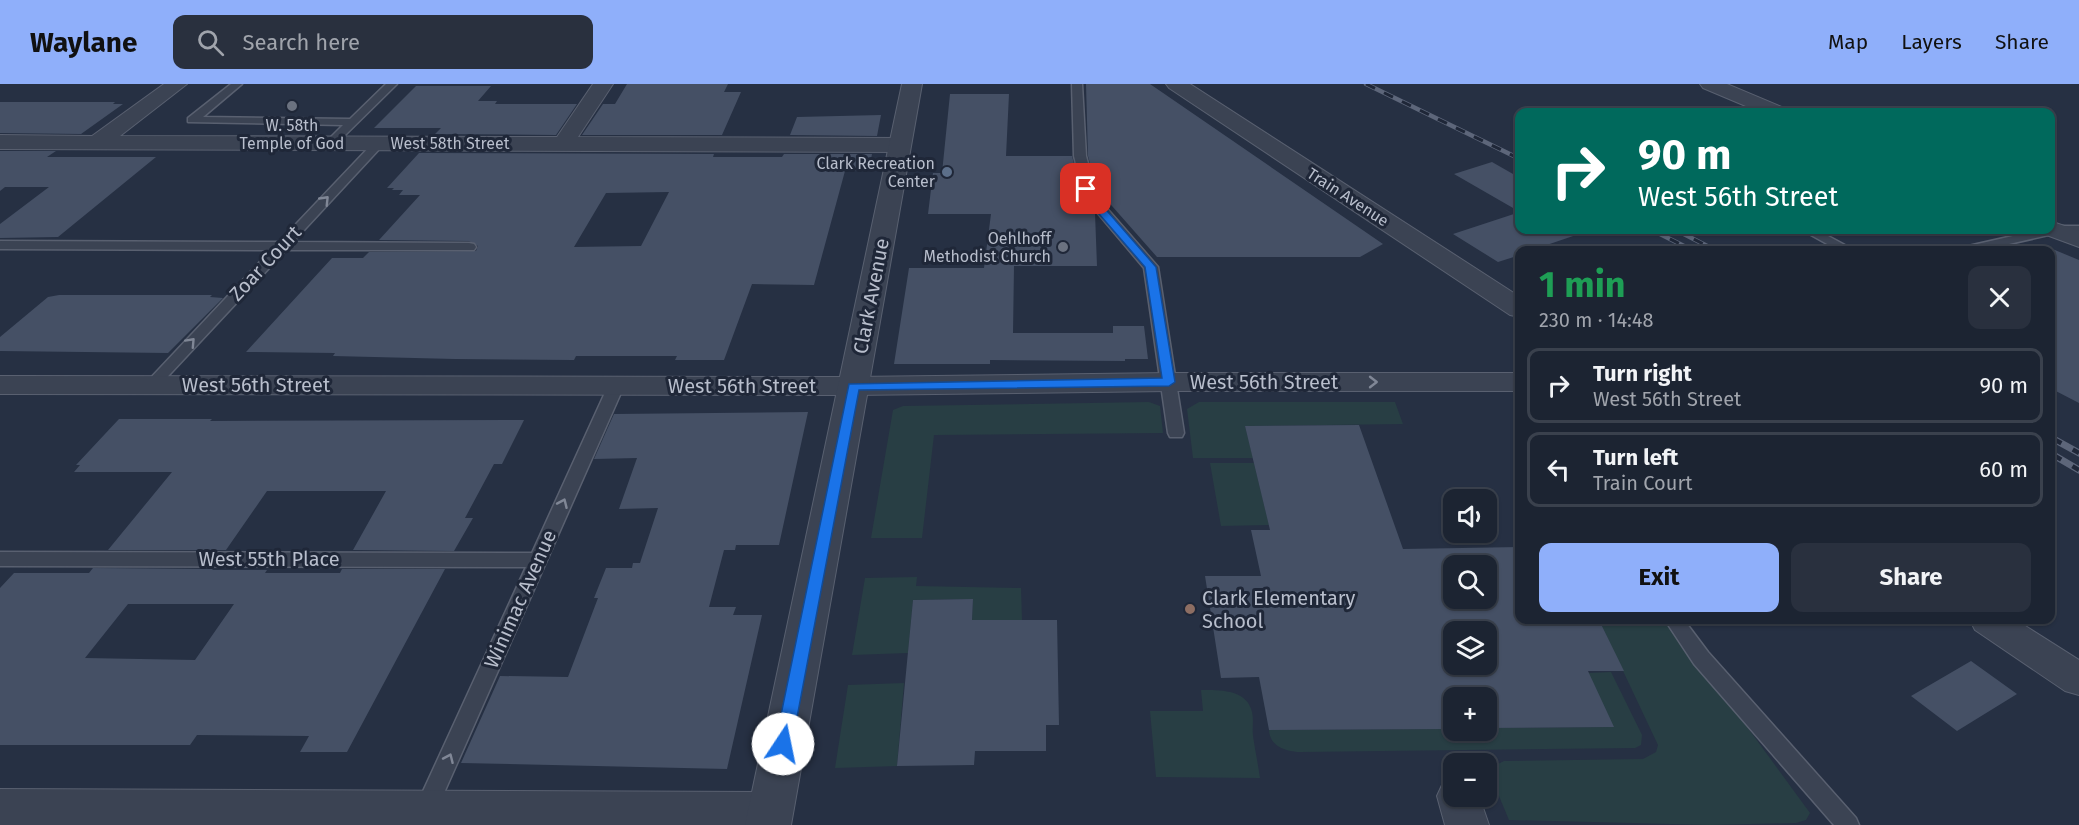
<!DOCTYPE html>
<meta charset="utf-8">
<style>
:root{--surface:#1c2432;--page:#29303e;--text:#f1f3f6;--muted:#a0a4ac;--line:#3a414d;--accent:#8faffa}
body{margin:0;font-family:"Fira Sans",sans-serif;background:var(--page);color:var(--text);height:100vh;display:flex;flex-direction:column;font-size:22px;white-space:nowrap}
*{box-sizing:border-box;margin:0}
p{font-size:20px;color:var(--muted)}
.icon{flex:none;width:33px;height:33px;fill:none;stroke:currentColor;stroke-width:2;stroke-linecap:round;stroke-linejoin:round}
.map{position:relative;flex:1;overflow:hidden}
.side{position:absolute;left:1515px;top:162px;width:540px;height:378px;display:flex;flex-direction:column;background:var(--surface);border-radius:12px;box-shadow:0 2px 4px #0004,0 0 0 2px var(--line)}
.side>*{flex:none}
.guide{position:absolute;left:1515px;top:24px;width:540px;height:126px;border-radius:12px;box-shadow:0 2px 4px #0004,0 0 0 2px var(--line);background:#00695c;color:#fff;overflow:hidden}
.buttons{position:absolute;left:1443px;top:405px;display:grid;gap:12px}
.buttons a{display:grid;place-items:center;width:54px;height:54px;border-radius:12px;background:var(--surface);box-shadow:0 2px 4px #0004,0 0 0 2px var(--line);font-size:30px}
.pin{position:absolute;display:grid;place-items:center;width:51px;height:51px;color:#fff;margin:-26px;border-radius:12px;box-shadow:0 3px 9px #0006}
.me{position:absolute;width:66px;margin:-33px;rotate:11deg;stroke-linejoin:round;filter:drop-shadow(0 0 4px #0008)}
.turn{display:flex;align-items:center;gap:21px;height:126px;padding:0 24px;font-size:27px}
.turn .icon{width:78px;height:78px;stroke-width:2.5}
.turn b{display:block;font-size:42px;line-height:51px}
.round{display:grid;place-items:center;flex:none;width:63px;height:63px;border-radius:12px;background:var(--page)}
.headline{display:flex;align-items:center;justify-content:space-between;height:102px;padding:0 24px}
h1{font-size:36px;font-weight:700;line-height:45px;color:#1e9e55}
.cta{display:flex;gap:12px;margin-top:auto;padding:12px 24px}
.cta a{flex:1;height:69px;border-radius:12px;background:var(--accent);color:#111;font-size:24px;font-weight:700;line-height:69px;text-align:center}
.cta a+a{background:var(--page);color:var(--text)}
ul{padding:0;list-style:none}
li{display:flex;align-items:center;gap:18px;height:75px;margin:0 12px 9px;padding:0 12px;border:3px solid var(--line);border-radius:12px}
li div{flex:1}
li b{display:block;font-size:22px}
li em{font-style:normal}
header{display:flex;align-items:center;gap:36px;box-sizing:border-box;height:84px;padding:0 30px;background:var(--accent);color:#111}
header strong{font-size:28px}
nav{display:flex;gap:33px;margin-inline-start:auto;font-size:21px}
.search{width:420px;height:54px;background:var(--page);display:flex;align-items:center;gap:15px;box-sizing:border-box;padding:0 21px;border-radius:12px;color:var(--muted);font-size:22px}
.map>svg:first-child{display:block}
</style>
<header>
<strong>Waylane</strong>
<div class="search"><svg class="icon" aria-label="search" viewBox="0 0 24 24"><circle cx="10" cy="10" r="6"/><path d="M15 15l6 6"/></svg>Search here</div>
<nav><a>Map</a><a>Layers</a><a>Share</a></nav>
</header>
<div class="map">
<svg width="2079" height="741" viewBox="0 0 2079 741">
<rect width="100%" height="100%" fill="#263043"/>
<!-- green -->
<path fill="#283e44" d="M 1149,318 L 1160,322 L 1163,349 L 934,351 L 922,454 L 871,454 L 893,326 L 903,322 Z
M 1199,318 L 1395,318 L 1403,340 L 1245,342 L 1253,374 L 1193,374 L 1187,325 Z
M 1210,379 L 1254,379 L 1269,441 L 1221,442 Z
M 917,493 L 916,502 L 1021,504 L 1022,536 L 972,536 L 973,515 L 913,516 L 908,569 L 852,571 L 865,494 Z
M 1599,536 L 1669,536 L 1810,729 L 1806,736 L 1796,739 L 1710,741 L 1509,736 L 1489,688 L 1492,683 L 1504,677 L 1643,675 L 1656,668 L 1658,661 Z
M 1611,588 L 1642,651 L 1641,661 L 1635,664 L 1300,668 C 1286,667 1270,663 1269,646 L 1453,645 L 1454,646 L 1486,646 L 1487,644 L 1613,643 L 1588,589 Z
M 904,599 L 897,682 L 835,684 L 848,601 Z
M 1201,606 C 1219,606 1247,605 1252,628 C 1254,636 1252,644 1253,652 C 1255,666 1258,680 1260,694 L 1156,693 L 1150,627 L 1203,627 Z"/>
<!-- building -->
<path fill="#455065" fill-rule="evenodd" d="M 627,0 L 728,0 L 724,8 L 741,8 L 722,51 L 582,51 L 603,20 L 615,20 Z
M 1086,0 L 1150,0 L 1383,160 L 1360,173 L 1157,173 L 1097,105 L 1088,72 Z
M 416,2 L 491,2 L 478,17 L 497,17 L 495,20 L 577,20 L 556,51 L 435,50 L 441,44 L 374,44 Z
M 950,10 L 1009,10 L 1006,72 L 1072,72 L 1083,115 L 1095,129 L 1097,182 L 1014,182 L 1013,249 L 1113,249 L 1113,242 L 1144,242 L 1148,275 L 1125,275 L 1125,277 L 990,276 L 990,280 L 894,280 L 909,184 L 984,184 L 991,130 L 928,130 L 933,89 L 942,89 Z
M 0,18 L 115,18 L 113,20 L 123,20 L 81,50 L 0,49 Z
M 881,31 L 877,52 L 790,51 L 797,33 Z
M 0,67 L 56,67 L 47,73 L 156,73 L 58,153 L 0,154 L 0,140 L 49,103 L 5,103 L 0,107 Z
M 419,69 L 714,70 L 713,73 L 782,73 L 784,70 L 872,70 L 869,86 L 845,87 L 814,201 L 752,200 L 724,276 L 675,276 L 677,272 L 576,272 L 574,276 L 455,275 L 333,272 L 335,269 L 246,268 L 332,174 L 363,174 L 369,168 L 476,167 L 478,162 L 469,157 L 379,156 L 420,111 L 399,111 L 403,106 L 392,106 L 394,104 L 387,104 ZM 669,108 L 641,162 L 574,163 L 606,109 Z
M 1492,78 L 1520,94 L 1520,128 L 1454,90 Z
M 1520,128 L 1520,146 L 1579,146 L 1579,150 L 1532,166 L 1520,166 L 1520,171 L 1498,178 L 1453,150 Z
M 2050,164 L 2079,176 L 2079,319 L 2050,304 Z
M 59,211 L 212,211 L 210,213 L 223,214 L 168,269 L 0,267 L 0,253 L 48,213 Z
M 808,328 L 779,461 L 736,461 L 735,466 L 724,466 L 709,523 L 736,523 L 733,531 L 762,531 L 727,685 L 461,679 L 500,592 L 568,593 L 598,514 L 594,514 L 606,484 L 632,484 L 633,479 L 640,479 L 658,424 L 619,425 L 637,374 L 594,375 L 614,330 Z
M 119,335 L 212,335 L 210,337 L 524,336 L 502,380 L 494,380 L 465,434 L 473,434 L 454,467 L 353,466 L 386,407 L 267,407 L 226,466 L 108,466 L 172,388 L 74,388 L 80,381 L 76,381 Z
M 1359,341 L 1403,465 L 1520,463 L 1520,536 L 1599,536 L 1624,587 L 1588,587 L 1614,643 L 1486,644 L 1486,614 L 1454,614 L 1454,645 L 1269,646 L 1259,593 L 1221,594 L 1205,492 L 1261,492 L 1251,446 L 1270,446 L 1245,342 ZM 1454,482 L 1486,482 L 1486,514 L 1454,514 ZM 1454,548 L 1486,548 L 1486,580 L 1454,580 Z
M 93,484 L 213,485 L 212,486 L 267,486 L 265,489 L 340,489 L 342,485 L 445,485 L 347,668 L 300,668 L 309,652 L 197,651 L 190,661 L 0,661 L 0,504 L 14,489 L 89,489 ZM 128,520 L 234,520 L 195,576 L 85,574 Z
M 973,515 L 972,536 L 1057,536 L 1059,641 L 1046,641 L 1046,667 L 975,667 L 974,681 L 897,682 L 913,516 Z
M 1971,577 L 2017,610 L 1957,647 L 1911,612 Z"/>
<g fill="none" stroke-linecap="round" stroke-linejoin="round">
<defs>
<path id="service" d="M 231,0 L 242,0 L 203,33 L 350,35 L 386,0 L 397,0 L 335,61 L 331,62 L 325,59 L 343,41 L 188,38 L 188,34 Z
M 1072,0 L 1082,0 L 1086,72 L 1097,113 L 1158,183 L 1184,349 L 1182,353 L 1170,353 L 1168,349 L 1144,184 L 1085,114 L 1074,72 Z
M 379,56 L 383,57 L 383,61 L 293,158 L 469,159 L 474,160 L 476,163 L 474,166 L 286,166 L 157,304 L 147,304 L 144,301 L 271,166 L 0,165 L 0,157 L 279,158 L 375,57 Z
M 2053,142 L 2079,142 L 2079,150 L 2053,150 L 1983,166 L 1962,166 L 1964,163 L 2039,146 L 2050,146 Z
M 1802,146 L 1817,146 L 1854,166 L 1838,166 Z
M 616,297 L 624,302 L 436,727 L 433,734 L 425,737 L 417,734 L 414,727 L 526,483 L 0,482 L 0,468 L 532,469 L 608,302 Z
M 1665,536 L 1684,536 L 1708,568 L 1856,734 L 1859,741 L 1834,741 L 1694,580 Z"/>
<path id="minor" d="M 164,0 L 187,0 L 120,52 L 557,53 L 593,0 L 613,0 L 578,53 L 900,54 L 908,56 L 911,61 L 908,66 L 900,68 L 0,65 L 0,51 L 92,52 Z
M 1166,0 L 1190,0 L 1520,213 L 1520,233 L 1510,231 L 1169,4 Z
M 1700,0 L 1727,0 L 1784,24 L 1787,28 L 1760,28 L 1703,4 Z
M 2050,137 L 2079,147 L 2079,163 L 2041,149 L 2039,146 L 2050,146 Z
M 1169,289 L 1520,289 L 1520,307 L 1169,307 L 853,311 L 0,310 L 0,292 L 853,293 Z
M 1970,536 L 2016,536 L 2079,576 L 2079,611 L 2065,607 L 1975,546 Z
M 1454,695 L 1454,712 L 1479,712 L 1489,741 L 1445,741 L 1437,712 L 1443,699 Z
M 0,705 L 770,708 L 785,714 L 791,727 L 783,741 L 0,741 Z"/>
<path id="tertiary" d="M 902,0 L 922,0 L 791,741 L 745,741 Z"/>
</defs>
<!-- service casing -->
<use href="#service" stroke="#596070" stroke-width="3"/>
<!-- minor casing -->
<use href="#minor" stroke="#596070" stroke-width="2"/>
<!-- tertiary casing -->
<use href="#tertiary" stroke="#596070" stroke-width="2"/>
<!-- service -->
<use href="#service" fill="#3b4353" fill-rule="evenodd"/>
<!-- minor -->
<use href="#minor" fill="#3b4353" fill-rule="evenodd"/>
<!-- tertiary -->
<use href="#tertiary" fill="#3b4353" fill-rule="evenodd"/>
<defs>
<path id="rail-far1" d="M 1366,0 L 1520,75
M 1652,146 L 1692,166
M 1676,146 L 1715,166"/>
<path id="rail" d="M 2050,353 L 2079,369
M 2050,369 L 2079,386"/>
</defs>
<!-- rail-far1 casing -->
<use href="#rail-far1" stroke="#5d667a" stroke-width="4.5"/>
<!-- rail casing -->
<use href="#rail" stroke="#5d667a" stroke-width="7"/>
<!-- rail-far1 -->
<use href="#rail-far1" stroke="#1f2738" stroke-width="3" stroke-dasharray="10" stroke-linecap="butt"/>
<!-- rail -->
<use href="#rail" stroke="#1f2738" stroke-width="4.5" stroke-dasharray="13" stroke-linecap="butt"/>
</g>
<!-- one-way arrows -->
<defs><path id="oneway-chevron" d="M-2-3.5L2.5 0L-2 3.5" fill="none" stroke-width="1.6" stroke-linecap="round" stroke-linejoin="round" transform="scale(1.5)"/></defs>
<g stroke="#808796">
<use href="#oneway-chevron" transform="translate(325 116) rotate(-46)"/>
<use href="#oneway-chevron" transform="translate(191 258) rotate(-47)"/>
<use href="#oneway-chevron" transform="translate(1373 298)"/>
<use href="#oneway-chevron" transform="translate(563 419) rotate(-66)"/>
<use href="#oneway-chevron" transform="translate(449 674) rotate(-66)"/>
</g>
<!-- route -->
<path fill="#1a73e8" stroke="#114b97" stroke-width="1.5" d="M 1086,102 L 1090,103 L 1095,113 L 1156,183 L 1175,298 L 1169,302 L 859,306 L 792,660 L 790,665 L 783,667 L 777,665 L 775,660 L 849,300 L 1162,294 L 1145,183 L 1087,116 L 1081,105 Z"/>
<!-- markers -->
<g fill="#6b7280" stroke="#1f2738" stroke-width="2">
<circle cx="292" cy="22" r="6"/>
<circle cx="1063" cy="163" r="6"/>
</g>
<circle fill="#5c6f8a" stroke="#1f2738" stroke-width="2" cx="947" cy="88" r="6"/>
<circle fill="#8d6e63" stroke="#1f2738" stroke-width="2" cx="1190" cy="525" r="6"/>
<g text-anchor="middle" dominant-baseline="central" stroke-width="6" stroke-linejoin="round" paint-order="stroke">
<!-- far-poi labels -->
<g font-size="16" fill="#b8becc" stroke="#1f2738" text-anchor="end">
<text x="292" y="41" text-anchor="middle">W. 58th<tspan x="292" dy="18">Temple of God</tspan></text>
<text x="935" y="79">Clark Recreation<tspan x="935" dy="18">Center</tspan></text>
<text x="1051" y="154">Oehlhoff<tspan x="1051" dy="18">Methodist Church</tspan></text>
</g>
<!-- far-street labels -->
<g font-size="16" fill="#b8becc" stroke="#1f2738">
<text x="450" y="59">West 58th Street</text>
<text transform="translate(1348 113) rotate(33)">Train Avenue</text>
</g>
<!-- street labels -->
<g font-size="20" fill="#b8becc" stroke="#1f2738">
<text transform="translate(265 179) rotate(-47)">Zoar Court</text>
<text transform="translate(871 212) rotate(-79)">Clark Avenue</text>
<text x="1264" y="298">West 56th Street</text>
<text x="256" y="301">West 56th Street</text>
<text x="742" y="302">West 56th Street</text>
<text x="269" y="475">West 55th Place</text>
<text transform="translate(520 515) rotate(-66)">Winimac Avenue</text>
</g>
<!-- poi labels -->
<g font-size="20" fill="#b8becc" stroke="#1f2738" text-anchor="start">
<text x="1202" y="514">Clark Elementary<tspan x="1202" dy="23">School</tspan></text>
</g>
</g>
</svg>
<div class="buttons">
<a><svg class="icon" aria-label="sound" viewBox="0 0 24 24"><path d="M4 9h4l5-4v14l-5-4H4zM17 9q2 3 0 6"/></svg></a>
<a><svg class="icon" aria-label="search" viewBox="0 0 24 24"><circle cx="10" cy="10" r="6"/><path d="M15 15l6 6"/></svg></a>
<a><svg class="icon" aria-label="layers" viewBox="0 0 24 24"><path d="M12 4l9 5-9 5-9-5zM3 14l9 5 9-5"/></svg></a>
<a>+</a>
<a>−</a>
</div>
<div class="pin" style="left:1086px;top:105px;background:#d93025"><svg class="icon" aria-label="arrive" viewBox="0 0 24 24"><path d="M6 21V4h12l-3 4 3 4H6"/></svg></div>
<svg class="me" style="left:783px;top:660px" viewBox="-20 -20 40 40"><circle r="19" fill="#fff"/><path d="M0-13L10 11 0 6-10 11z" fill="#1a73e8"/></svg>
<div class="guide">
<div class="turn"><svg class="icon" aria-label="right" viewBox="0 0 24 24"><path d="M7 20v-9h11M14 6l5 5-5 5"/></svg><div><b>90 m</b>West 56th Street</div></div>
</div>
<section class="side">
<div class="headline"><div><h1>1 min</h1><p>230 m · 14:48</p></div><a class="round"><svg class="icon" aria-label="close" viewBox="0 0 24 24"><path d="M6 6l12 12M18 6L6 18"/></svg></a></div>
<ul>
<li><svg class="icon" aria-label="right" viewBox="0 0 24 24"><path d="M7 20v-9h11M14 6l5 5-5 5"/></svg><div><b>Turn right</b><p>West 56th Street</p></div><em>90 m</em></li>
<li><svg class="icon" aria-label="left" viewBox="0 0 24 24"><path d="M17 20v-9H6M10 6l-5 5 5 5"/></svg><div><b>Turn left</b><p>Train Court</p></div><em>60 m</em></li>
</ul>
<div class="cta"><a>Exit</a><a>Share</a></div>
</section>
</div>
